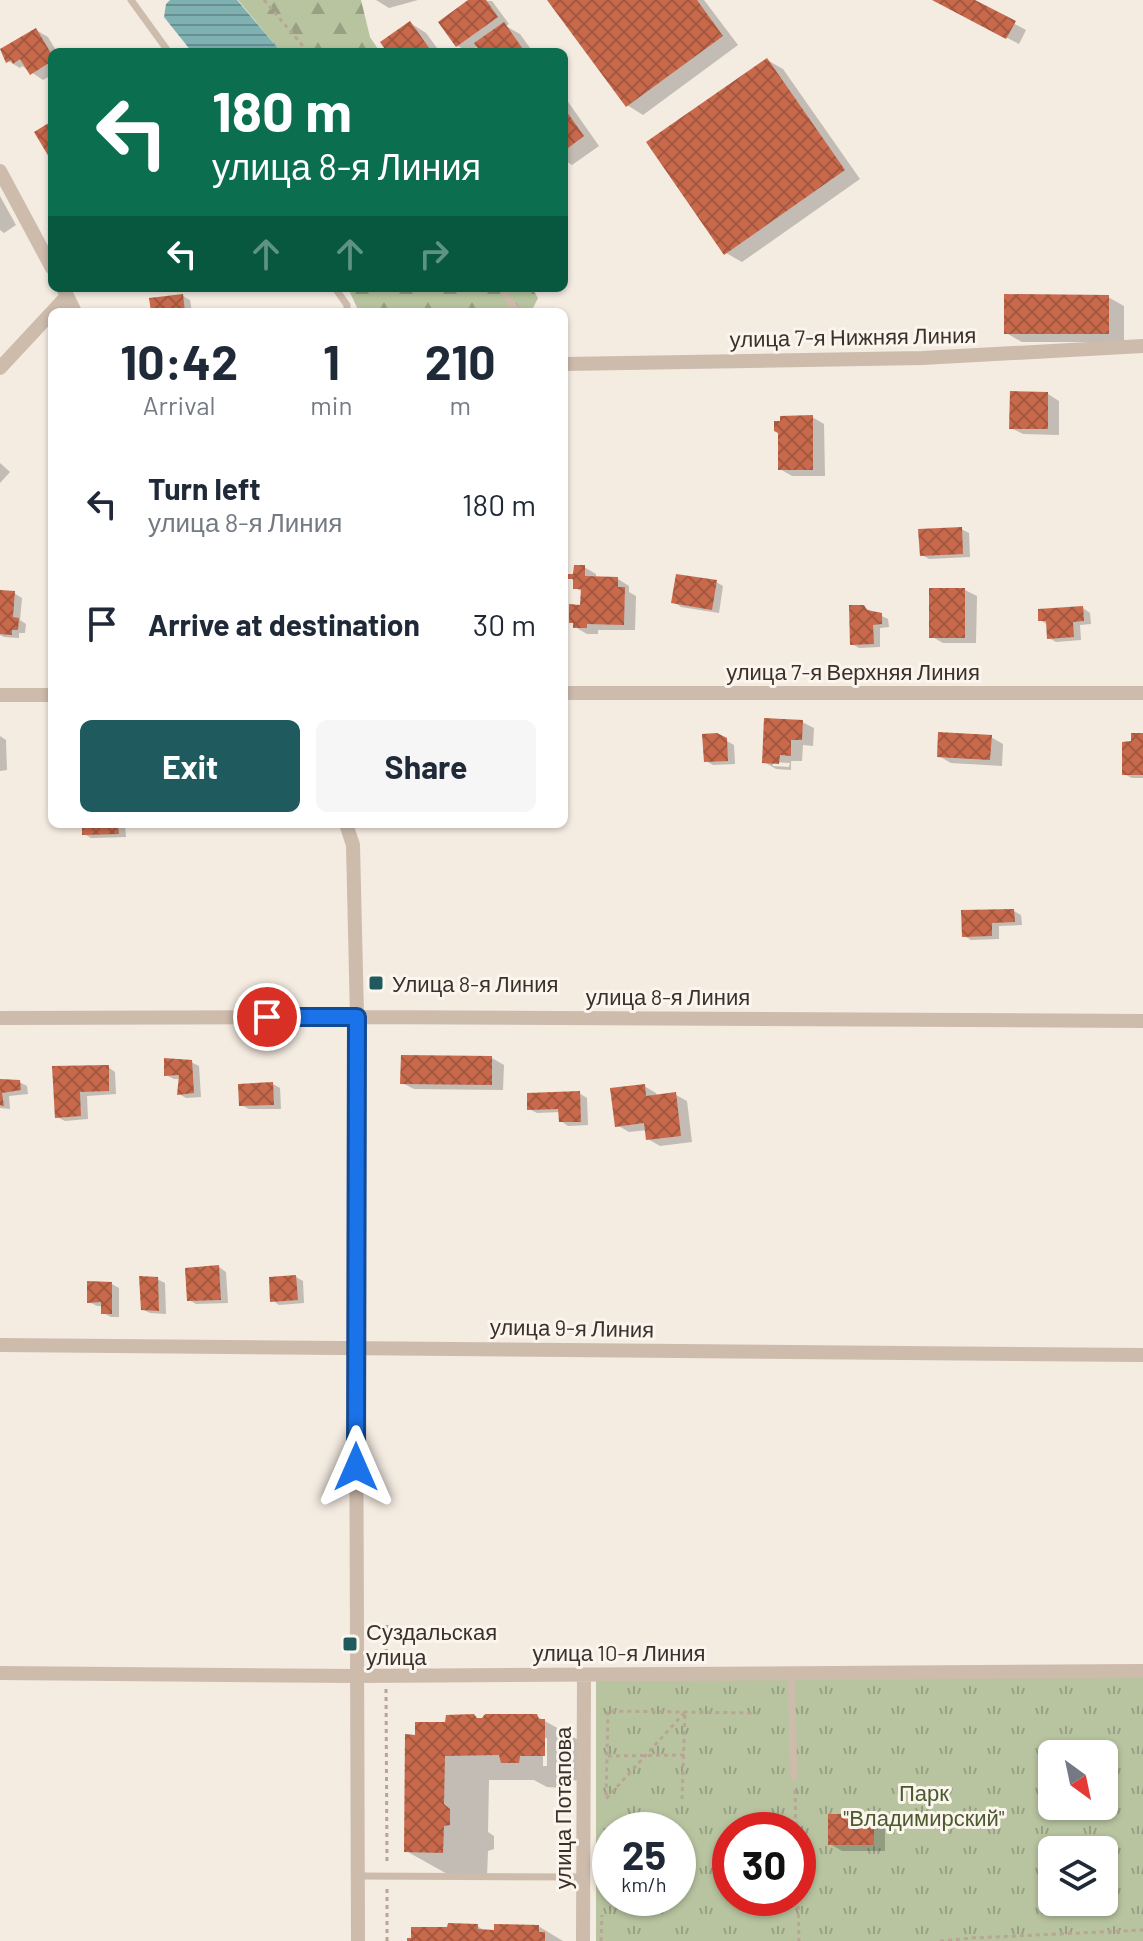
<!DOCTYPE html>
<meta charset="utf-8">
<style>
:root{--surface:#fff;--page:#f6f6f7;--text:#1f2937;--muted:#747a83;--accent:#1f5a5e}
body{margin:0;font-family:Barlow,sans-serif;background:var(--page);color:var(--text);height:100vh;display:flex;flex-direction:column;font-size:30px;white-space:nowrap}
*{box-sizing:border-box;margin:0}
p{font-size:26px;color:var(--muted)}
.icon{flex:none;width:44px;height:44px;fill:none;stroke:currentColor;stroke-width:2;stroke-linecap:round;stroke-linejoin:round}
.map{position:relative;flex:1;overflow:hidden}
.details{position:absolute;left:48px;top:308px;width:520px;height:520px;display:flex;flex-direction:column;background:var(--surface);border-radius:12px;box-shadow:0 2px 6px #0004}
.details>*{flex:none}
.hud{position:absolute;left:48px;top:48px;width:520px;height:244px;border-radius:12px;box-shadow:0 2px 6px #0004;background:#0b6e4f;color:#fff;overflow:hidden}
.needle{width:52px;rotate:147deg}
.controls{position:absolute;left:1038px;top:1740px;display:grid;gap:16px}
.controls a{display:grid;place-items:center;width:80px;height:80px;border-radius:12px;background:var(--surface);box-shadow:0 2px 6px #0004;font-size:40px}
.speed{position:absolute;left:592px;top:1812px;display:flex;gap:16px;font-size:40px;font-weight:700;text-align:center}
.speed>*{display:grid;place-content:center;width:104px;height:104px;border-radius:50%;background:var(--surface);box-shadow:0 2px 6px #0004;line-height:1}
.speed small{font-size:20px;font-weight:400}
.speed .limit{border:12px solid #d22;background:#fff;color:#111}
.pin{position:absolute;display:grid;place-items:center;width:68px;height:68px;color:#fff;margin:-34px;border:4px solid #fff;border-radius:50%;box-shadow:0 2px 8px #0007}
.me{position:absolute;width:88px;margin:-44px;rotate:0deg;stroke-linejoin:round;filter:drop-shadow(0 0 6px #0008)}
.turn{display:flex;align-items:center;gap:28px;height:168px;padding:0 32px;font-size:36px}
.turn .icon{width:104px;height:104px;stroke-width:2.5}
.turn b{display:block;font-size:56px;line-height:68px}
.lanes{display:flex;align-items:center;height:76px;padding:0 32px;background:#0003;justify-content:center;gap:40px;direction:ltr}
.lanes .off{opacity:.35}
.eta{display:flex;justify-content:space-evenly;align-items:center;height:136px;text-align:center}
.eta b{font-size:48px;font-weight:700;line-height:56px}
.action{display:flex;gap:16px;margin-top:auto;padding:16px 32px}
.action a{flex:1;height:92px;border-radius:12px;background:var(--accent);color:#fff;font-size:32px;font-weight:700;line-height:92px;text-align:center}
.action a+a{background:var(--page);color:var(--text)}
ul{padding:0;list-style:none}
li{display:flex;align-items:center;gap:24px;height:120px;padding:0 32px}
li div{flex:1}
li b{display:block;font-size:30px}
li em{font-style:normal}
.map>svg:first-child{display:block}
</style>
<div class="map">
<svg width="1143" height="1941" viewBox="0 0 1143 1941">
<defs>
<pattern id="forest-firs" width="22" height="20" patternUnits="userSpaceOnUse" patternTransform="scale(2)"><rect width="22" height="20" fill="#b8c4a0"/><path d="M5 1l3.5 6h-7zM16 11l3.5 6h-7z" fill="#97a083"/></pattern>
<pattern id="park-tufts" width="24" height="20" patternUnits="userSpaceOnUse" patternTransform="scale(2)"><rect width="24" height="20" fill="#b8c4a0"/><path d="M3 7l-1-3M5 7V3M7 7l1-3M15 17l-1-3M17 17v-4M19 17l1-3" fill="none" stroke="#97a083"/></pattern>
<pattern id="water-rules" width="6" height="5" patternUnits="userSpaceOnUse" patternTransform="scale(2)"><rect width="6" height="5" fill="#7fb0b2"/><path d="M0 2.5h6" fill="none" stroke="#699091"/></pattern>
<pattern id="building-cross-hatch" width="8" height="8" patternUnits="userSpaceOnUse" patternTransform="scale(2)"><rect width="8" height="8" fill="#c8694b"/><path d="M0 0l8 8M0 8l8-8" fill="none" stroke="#a4573f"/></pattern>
</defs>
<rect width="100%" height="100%" fill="#f4ebe1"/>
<!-- forest -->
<path fill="url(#forest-firs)" d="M 238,0 L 361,0 L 370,37 L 380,52 L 281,52 Z
M 348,288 L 532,288 L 538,298 L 531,312 L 359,312 Z"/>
<!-- park -->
<path fill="url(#park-tufts)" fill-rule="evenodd" d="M 1143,1675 L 1143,1941 L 596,1941 L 596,1681 ZM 1052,1754 L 1104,1754 L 1104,1806 L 1052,1806 ZM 610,1830 L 678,1830 L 678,1898 L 610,1898 ZM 730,1830 L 798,1830 L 798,1898 L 730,1898 ZM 1052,1850 L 1104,1850 L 1104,1902 L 1052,1902 Z"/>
<!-- water -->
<path fill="url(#water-rules)" d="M 170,0 L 237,0 L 281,52 L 192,52 L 164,17 L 166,4 Z"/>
<!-- shadow -->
<path fill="#0003" fill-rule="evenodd" d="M 376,0 L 418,0 L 389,8 Z
M 472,0 L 492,1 L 509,24 L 506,26 L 520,34 L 533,52 L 483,52 L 478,46 L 469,52 L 458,46 Z
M 550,0 L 704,0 L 738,45 L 643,115 L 627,105 Z
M 935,0 L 971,0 L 1026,30 L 1019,44 Z
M 410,23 L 426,33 L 440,52 L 390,52 Z
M 36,30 L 48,37 L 57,52 L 52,52 L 52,75 L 43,80 L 22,66 L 20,68 L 8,61 Z
M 767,60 L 783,69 L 860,179 L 742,262 L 726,253 Z
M 564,96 L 599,146 L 572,165 L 564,160 Z
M 0,196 L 16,225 L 4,233 L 0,230 Z
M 183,296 L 190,300 L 192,312 L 153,312 Z
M 1108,297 L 1124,306 L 1124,342 L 1022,342 L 1006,333 Z
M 1048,394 L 1059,401 L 1059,435 L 1023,434 L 1011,428 Z
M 812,417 L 824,424 L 825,476 L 792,476 L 780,469 Z
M 0,463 L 10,472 L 0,483 Z
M 961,529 L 969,533 L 970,557 L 929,559 L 922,555 Z
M 584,567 L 596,574 L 596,579 L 618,579 L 629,586 L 629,592 L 636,596 L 635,630 L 598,630 L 598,634 L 587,634 L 575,627 L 582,607 L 583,592 L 575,588 L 575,581 L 570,578 Z
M 716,582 L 723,586 L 719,613 L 681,607 L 674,602 Z
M 965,590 L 977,596 L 976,643 L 943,643 L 931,636 Z
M 0,592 L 14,593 L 22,598 L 20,620 L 26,624 L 25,633 L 19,633 L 19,638 L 4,637 L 0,635 Z
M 863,607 L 888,619 L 889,627 L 880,628 L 880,647 L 859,648 L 852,644 Z
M 1083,608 L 1090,613 L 1091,624 L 1080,625 L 1081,640 L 1056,642 L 1049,638 L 1048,625 L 1040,620 Z
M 802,722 L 814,728 L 813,746 L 803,745 L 802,761 L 791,761 L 791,770 L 776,769 L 764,762 ZM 773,762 L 790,763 L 789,767 L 773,766 Z
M 716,735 L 734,745 L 735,764 L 713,765 L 706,761 Z
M 1143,735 L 1143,778 L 1132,778 L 1124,774 L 1133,743 Z
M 0,736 L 6,740 L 7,770 L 0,771 Z
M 991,737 L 1003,744 L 1002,766 L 951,763 L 939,756 Z
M 84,824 L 125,824 L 126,837 L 91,838 L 84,834 Z
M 1014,911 L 1021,915 L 1022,925 L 999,926 L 999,939 L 971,940 L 964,936 Z
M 492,1058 L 504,1065 L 503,1090 L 414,1089 L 402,1083 Z
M 191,1062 L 199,1066 L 201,1097 L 186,1098 L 179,1094 L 180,1079 L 174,1079 L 166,1075 Z
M 108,1067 L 115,1072 L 116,1094 L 87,1096 L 88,1119 L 65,1121 L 57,1117 L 54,1068 Z
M 0,1081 L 19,1082 L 27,1086 L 28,1094 L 9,1096 L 10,1109 L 0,1108 Z
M 273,1084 L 280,1088 L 281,1109 L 249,1109 L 241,1105 Z
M 644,1086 L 656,1093 L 657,1097 L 676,1095 L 687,1101 L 692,1142 L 660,1146 L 648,1139 L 647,1130 L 629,1132 L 617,1125 Z
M 579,1093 L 587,1098 L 588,1125 L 568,1126 L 561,1121 L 560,1112 L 537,1113 L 529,1109 Z
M 219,1267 L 226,1272 L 228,1303 L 196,1304 L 189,1300 Z
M 296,1277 L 303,1281 L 304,1303 L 279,1305 L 272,1300 Z
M 157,1279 L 165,1283 L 166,1314 L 150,1313 L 142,1309 Z
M 112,1284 L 119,1288 L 119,1317 L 111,1317 L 103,1313 L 103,1306 L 97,1306 L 89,1302 Z
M 536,1716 L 589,1746 L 589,1781 L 564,1780 L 563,1788 L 547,1787 L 534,1780 L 489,1780 L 488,1832 L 494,1836 L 494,1849 L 488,1851 L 487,1877 L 451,1876 L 406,1851 L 417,1737 L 480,1720 ZM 543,1738 L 547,1738 L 547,1766 L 543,1766 Z
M 873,1816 L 885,1823 L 885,1851 L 842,1851 L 830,1844 Z
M 477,1926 L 487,1932 L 538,1926 L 563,1941 L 409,1941 Z"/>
<!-- building -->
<path fill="url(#building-cross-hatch)" d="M 468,0 L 486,0 L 498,17 L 456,47 L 438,22 Z
M 547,0 L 697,0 L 723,36 L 626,107 Z
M 932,0 L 975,0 L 1016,21 L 1006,39 Z
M 410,21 L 432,52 L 387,52 L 380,42 Z
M 504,22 L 525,52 L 480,52 L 474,43 Z
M 36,28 L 52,55 L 52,61 L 30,75 L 20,59 L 13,64 L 11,60 L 6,63 L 0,49 Z
M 767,58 L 845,170 L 724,255 L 646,142 Z
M 564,108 L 584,136 L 564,151 Z
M 52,121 L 52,162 L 34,132 Z
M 183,294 L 185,312 L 151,312 L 149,298 Z
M 1004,294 L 1109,295 L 1109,334 L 1004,334 Z
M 1010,391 L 1048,392 L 1048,429 L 1009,429 Z
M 813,415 L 813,470 L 778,470 L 778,433 L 774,431 L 774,421 L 780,421 L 780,416 Z
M 962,527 L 963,554 L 920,556 L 918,529 Z
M 574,565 L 585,565 L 585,576 L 618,577 L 618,587 L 625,587 L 624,625 L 587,624 L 587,628 L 573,628 L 573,623 L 569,623 L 569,604 L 580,605 L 581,589 L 573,589 L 573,579 L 568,579 L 568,574 L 573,574 Z
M 676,574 L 717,580 L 712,610 L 671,603 Z
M 929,588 L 965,588 L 965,638 L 929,638 Z
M 0,590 L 15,591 L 13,617 L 19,618 L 18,630 L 12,630 L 12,635 L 0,634 Z
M 849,605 L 864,605 L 867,610 L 882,613 L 882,624 L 873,625 L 874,644 L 850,645 Z
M 1083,606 L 1084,621 L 1073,622 L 1074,637 L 1047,639 L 1046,621 L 1038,621 L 1038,609 Z
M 764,718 L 803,720 L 802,740 L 791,740 L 791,756 L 780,755 L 779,764 L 762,763 Z
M 938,732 L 992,735 L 990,760 L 937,757 Z
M 717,733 L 727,738 L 728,761 L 704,762 L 702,734 Z
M 1131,733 L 1143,733 L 1143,775 L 1122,775 L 1122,742 L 1131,741 Z
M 82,824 L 118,824 L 119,834 L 82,835 Z
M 1014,909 L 1015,922 L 992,923 L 992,936 L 962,937 L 961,910 Z
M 401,1055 L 492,1056 L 492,1085 L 400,1084 Z
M 164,1058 L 192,1060 L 194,1093 L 177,1095 L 179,1075 L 164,1076 Z
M 109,1065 L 109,1091 L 80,1092 L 81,1116 L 55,1118 L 52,1066 Z
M 0,1079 L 20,1080 L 21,1090 L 2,1093 L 4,1106 L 0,1105 Z
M 273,1082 L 274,1105 L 239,1106 L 238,1084 Z
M 645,1084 L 646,1096 L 676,1092 L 681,1136 L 646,1140 L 644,1123 L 615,1127 L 610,1088 Z
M 580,1091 L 581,1122 L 559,1122 L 558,1109 L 527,1110 L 527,1093 Z
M 219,1265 L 221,1300 L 187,1301 L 185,1268 Z
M 296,1275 L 298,1300 L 270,1302 L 269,1277 Z
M 139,1276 L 158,1277 L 159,1311 L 141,1310 Z
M 87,1281 L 112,1282 L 112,1314 L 101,1314 L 101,1302 L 87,1303 Z
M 474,1714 L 477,1718 L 482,1718 L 485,1714 L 537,1714 L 539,1719 L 545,1719 L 545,1756 L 520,1756 L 519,1763 L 501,1763 L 499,1755 L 445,1756 L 444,1804 L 450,1809 L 450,1825 L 444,1826 L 443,1853 L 404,1852 L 405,1734 L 415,1735 L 415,1722 L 445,1722 L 446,1715 Z
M 828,1814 L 874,1814 L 874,1845 L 828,1845 Z
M 448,1923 L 478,1924 L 478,1929 L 494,1930 L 494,1924 L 539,1925 L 539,1932 L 545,1932 L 545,1941 L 407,1941 L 407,1938 L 411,1938 L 411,1927 L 447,1927 Z"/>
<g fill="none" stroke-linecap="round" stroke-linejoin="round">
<!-- path -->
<path stroke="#b9a596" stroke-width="3" stroke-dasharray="4 4" stroke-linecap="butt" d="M 264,0 L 308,52
M 386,1661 L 387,1625
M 386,1689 L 387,1865
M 608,1756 L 684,1755
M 795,1790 L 796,1830
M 682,1799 L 685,1712 L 606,1799 L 608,1711 L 758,1713
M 387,1889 L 387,1941
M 798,1898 L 799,1941
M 601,1941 L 602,1915
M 940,1941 L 972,1938 L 1143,1930"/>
<!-- service -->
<path stroke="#cdbbac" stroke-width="7" d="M 131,0 L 168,51
M 335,288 L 347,305 L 347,312
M 501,288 L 518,312
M 791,1673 L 794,1777
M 358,1876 L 584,1877"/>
<!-- minor -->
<path stroke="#cdbbac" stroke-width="14" d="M 0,171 L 52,268
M 63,288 L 75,312
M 564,364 L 922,358 L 1143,346
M 0,368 L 67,296
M 564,693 L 1143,693
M 0,695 L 52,695
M 346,824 L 353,845 L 357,1017 L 356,1347 L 358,1941
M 0,1018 L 357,1017 L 1143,1021
M 0,1345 L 1143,1355
M 0,1673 L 357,1676 L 1143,1671
M 583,1941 L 584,1675"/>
</g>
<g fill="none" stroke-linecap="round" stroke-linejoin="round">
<defs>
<path id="route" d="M 267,1017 L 357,1017 L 356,1467"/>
</defs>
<!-- route casing -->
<use href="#route" stroke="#114b97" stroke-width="20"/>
<!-- route -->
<use href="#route" stroke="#1a73e8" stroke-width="14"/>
</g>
<!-- markers -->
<g fill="#1f5a5e" stroke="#fbf5ee" stroke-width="3">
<rect x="368" y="975" width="16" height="16" rx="4"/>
<rect x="342" y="1636" width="16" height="16" rx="4"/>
</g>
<g text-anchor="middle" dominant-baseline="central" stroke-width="6" stroke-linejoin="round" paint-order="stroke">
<!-- street labels -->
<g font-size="22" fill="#3b302b" stroke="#fbf5ee">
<text transform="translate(853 336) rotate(-1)">улица 7-я Нижняя Линия</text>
<text x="853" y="671">улица 7-я Верхняя Линия</text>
<text x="668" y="996">улица 8-я Линия</text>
<text transform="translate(572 1327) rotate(1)">улица 9-я Линия</text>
<text x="619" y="1652">улица 10-я Линия</text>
<text transform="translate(562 1808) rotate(-90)">улица Потапова</text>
</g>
<!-- poi labels -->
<g font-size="22" fill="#3b302b" stroke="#fbf5ee" text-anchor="start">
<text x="392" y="983">Улица 8-я Линия</text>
<text x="366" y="1631">Суздальская<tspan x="366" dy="25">улица</tspan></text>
</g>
<!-- park labels -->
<g font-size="22" fill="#4a5a2e" stroke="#fbf5ee">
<text x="924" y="1792">Парк<tspan x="924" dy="25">"Владимирский"</tspan></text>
</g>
</g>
</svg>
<div class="controls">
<a><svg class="needle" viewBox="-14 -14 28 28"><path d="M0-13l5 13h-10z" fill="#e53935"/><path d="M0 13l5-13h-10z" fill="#747a83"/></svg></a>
<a><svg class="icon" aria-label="layers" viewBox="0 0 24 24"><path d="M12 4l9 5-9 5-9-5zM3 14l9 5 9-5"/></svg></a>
</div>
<div class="speed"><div>25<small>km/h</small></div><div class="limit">30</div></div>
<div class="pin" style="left:267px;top:1017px;background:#d93025"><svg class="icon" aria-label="arrive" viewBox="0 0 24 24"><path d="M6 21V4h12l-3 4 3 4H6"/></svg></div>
<svg class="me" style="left:356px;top:1467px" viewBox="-20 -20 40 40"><path d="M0-17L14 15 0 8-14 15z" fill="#1a73e8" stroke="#fff" stroke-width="4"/></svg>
<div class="hud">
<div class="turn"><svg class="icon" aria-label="left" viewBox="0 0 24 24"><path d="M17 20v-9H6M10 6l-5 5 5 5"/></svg><div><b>180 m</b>улица 8-я Линия</div></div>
<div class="lanes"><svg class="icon" aria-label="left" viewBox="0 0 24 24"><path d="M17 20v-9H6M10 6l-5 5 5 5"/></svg><svg class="icon off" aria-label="ahead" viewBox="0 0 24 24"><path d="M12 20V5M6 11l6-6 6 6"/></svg><svg class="icon off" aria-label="ahead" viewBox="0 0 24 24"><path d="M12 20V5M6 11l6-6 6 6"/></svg><svg class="icon off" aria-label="right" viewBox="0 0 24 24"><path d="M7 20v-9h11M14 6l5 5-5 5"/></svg></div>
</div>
<section class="details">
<div class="eta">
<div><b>10:42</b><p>Arrival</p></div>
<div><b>1</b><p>min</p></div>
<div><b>210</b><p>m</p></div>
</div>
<ul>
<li><svg class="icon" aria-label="left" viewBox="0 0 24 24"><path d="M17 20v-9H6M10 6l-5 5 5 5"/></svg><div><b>Turn left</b><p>улица 8-я Линия</p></div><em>180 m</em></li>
<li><svg class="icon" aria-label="arrive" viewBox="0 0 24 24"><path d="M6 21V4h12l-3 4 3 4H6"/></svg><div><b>Arrive at destination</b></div><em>30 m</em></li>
</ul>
<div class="action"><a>Exit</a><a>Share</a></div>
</section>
</div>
